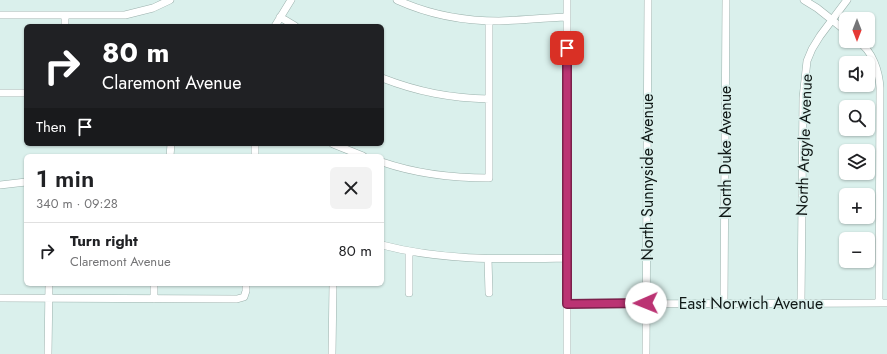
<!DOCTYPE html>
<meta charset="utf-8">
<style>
:root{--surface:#fff;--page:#f2f2f2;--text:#202124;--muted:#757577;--line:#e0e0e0}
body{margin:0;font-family:Jost,sans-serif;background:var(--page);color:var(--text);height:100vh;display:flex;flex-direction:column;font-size:15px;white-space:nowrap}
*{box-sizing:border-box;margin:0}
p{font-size:13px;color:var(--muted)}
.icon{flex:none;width:22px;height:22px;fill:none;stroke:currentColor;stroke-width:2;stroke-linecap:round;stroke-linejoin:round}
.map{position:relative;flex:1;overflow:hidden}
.side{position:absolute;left:24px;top:154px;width:360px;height:132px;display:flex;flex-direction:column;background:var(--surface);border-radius:6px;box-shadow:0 1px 3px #0004}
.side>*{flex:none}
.top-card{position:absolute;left:24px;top:24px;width:360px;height:122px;border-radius:6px;box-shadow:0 1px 3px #0004;background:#202124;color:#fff;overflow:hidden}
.needle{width:26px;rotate:180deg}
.fabs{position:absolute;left:839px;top:12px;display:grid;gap:8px}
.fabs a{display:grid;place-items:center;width:36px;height:36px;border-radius:6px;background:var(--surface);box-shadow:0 1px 3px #0004;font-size:20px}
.pin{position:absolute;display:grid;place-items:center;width:34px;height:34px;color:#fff;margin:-17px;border-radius:8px;box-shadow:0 2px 6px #0006}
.me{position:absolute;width:44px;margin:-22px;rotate:269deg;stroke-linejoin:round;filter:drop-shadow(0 0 3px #0008)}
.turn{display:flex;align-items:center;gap:14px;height:84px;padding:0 12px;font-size:18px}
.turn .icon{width:52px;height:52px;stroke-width:2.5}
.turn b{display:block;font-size:28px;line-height:34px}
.then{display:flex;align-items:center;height:38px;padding:0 12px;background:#0003;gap:8px;font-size:15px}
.round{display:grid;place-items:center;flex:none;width:42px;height:42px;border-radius:6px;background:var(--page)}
.head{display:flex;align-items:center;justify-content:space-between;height:68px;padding:0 12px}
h1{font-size:24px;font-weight:600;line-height:30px}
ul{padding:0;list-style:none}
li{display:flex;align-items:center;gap:12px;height:56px;padding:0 12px;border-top:1px solid var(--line)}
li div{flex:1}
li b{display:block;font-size:15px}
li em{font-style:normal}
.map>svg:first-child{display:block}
</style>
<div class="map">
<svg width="887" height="354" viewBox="0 0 887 354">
<rect width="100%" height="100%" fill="#daf0ec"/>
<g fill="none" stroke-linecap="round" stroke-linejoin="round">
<defs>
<path id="street" d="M 397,0 C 430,15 464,21 499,21 C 522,20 544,18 567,17
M 804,0 L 817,8 L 846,31
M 0,15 L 125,15 L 153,8 L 170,0
M 280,17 L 295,26
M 65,26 L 65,15
M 275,26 L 291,0
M 858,41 C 873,52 879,71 880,88 L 879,303
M 382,78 C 418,92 450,98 489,99
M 0,93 L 26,93
M 333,144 L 363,156
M 170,156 L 171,144
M 255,156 L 255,144
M 382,162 C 417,174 452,178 489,178 L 489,21
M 0,185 L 26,182
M 382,245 C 443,261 504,259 566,258
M 409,251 L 409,293
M 488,259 L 489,293
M 154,284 L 154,299
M 0,298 L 237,299 L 244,297 L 246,291 L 246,284
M 724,303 L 726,0
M 801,303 L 803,98 L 807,61 L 812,49 L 820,36 L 847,0
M 567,304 L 887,303
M 48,354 L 49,284
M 332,354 L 333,284
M 567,354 L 567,0
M 646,354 L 648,0"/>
</defs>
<!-- street casing -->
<use href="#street" stroke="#9bb1ac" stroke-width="8"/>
<!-- street -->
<use href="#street" stroke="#fff" stroke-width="7"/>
</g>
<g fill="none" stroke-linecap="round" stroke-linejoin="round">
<defs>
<path id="route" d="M 567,48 L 567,304 L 646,303"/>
</defs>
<!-- route casing -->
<use href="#route" stroke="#7a214b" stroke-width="10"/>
<!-- route -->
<use href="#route" stroke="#bb3373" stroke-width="7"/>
</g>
<g text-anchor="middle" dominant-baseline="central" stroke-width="3.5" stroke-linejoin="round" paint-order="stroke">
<!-- street labels -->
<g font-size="16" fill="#101816" stroke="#daf0ec">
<text transform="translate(804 145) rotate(-88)">North Argyle Avenue</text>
<text transform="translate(725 152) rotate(-90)">North Duke Avenue</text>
<text transform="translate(647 177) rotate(-90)">North Sunnyside Avenue</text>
<text x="751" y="303">East Norwich Avenue</text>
</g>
</g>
</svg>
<div class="fabs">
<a><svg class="needle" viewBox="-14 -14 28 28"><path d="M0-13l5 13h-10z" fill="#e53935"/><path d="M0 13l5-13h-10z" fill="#757577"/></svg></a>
<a><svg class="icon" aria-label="sound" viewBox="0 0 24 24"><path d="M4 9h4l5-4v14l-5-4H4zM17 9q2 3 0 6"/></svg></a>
<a><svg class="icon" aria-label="search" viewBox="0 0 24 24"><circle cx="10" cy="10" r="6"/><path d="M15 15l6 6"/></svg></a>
<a><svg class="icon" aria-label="layers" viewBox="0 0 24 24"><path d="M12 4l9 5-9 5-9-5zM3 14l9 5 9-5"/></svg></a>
<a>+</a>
<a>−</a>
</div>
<div class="pin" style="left:567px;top:48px;background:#d93025"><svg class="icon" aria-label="arrive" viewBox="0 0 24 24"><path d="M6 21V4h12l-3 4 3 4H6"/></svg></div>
<svg class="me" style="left:646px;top:303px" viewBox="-20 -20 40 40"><circle r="19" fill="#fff"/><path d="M0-13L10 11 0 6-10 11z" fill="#bb3373"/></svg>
<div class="top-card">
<div class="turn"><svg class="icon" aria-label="right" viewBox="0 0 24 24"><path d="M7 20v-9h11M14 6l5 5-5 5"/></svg><div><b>80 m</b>Claremont Avenue</div></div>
<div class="then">Then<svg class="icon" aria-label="arrive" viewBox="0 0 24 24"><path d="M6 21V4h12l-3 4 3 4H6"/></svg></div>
</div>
<section class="side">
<div class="head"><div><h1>1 min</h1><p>340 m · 09:28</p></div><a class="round"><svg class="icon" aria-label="close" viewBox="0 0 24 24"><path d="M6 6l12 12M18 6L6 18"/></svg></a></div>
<ul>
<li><svg class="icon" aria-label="right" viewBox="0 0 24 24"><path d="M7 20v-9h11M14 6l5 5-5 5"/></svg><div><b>Turn right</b><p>Claremont Avenue</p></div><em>80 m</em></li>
</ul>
</section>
</div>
